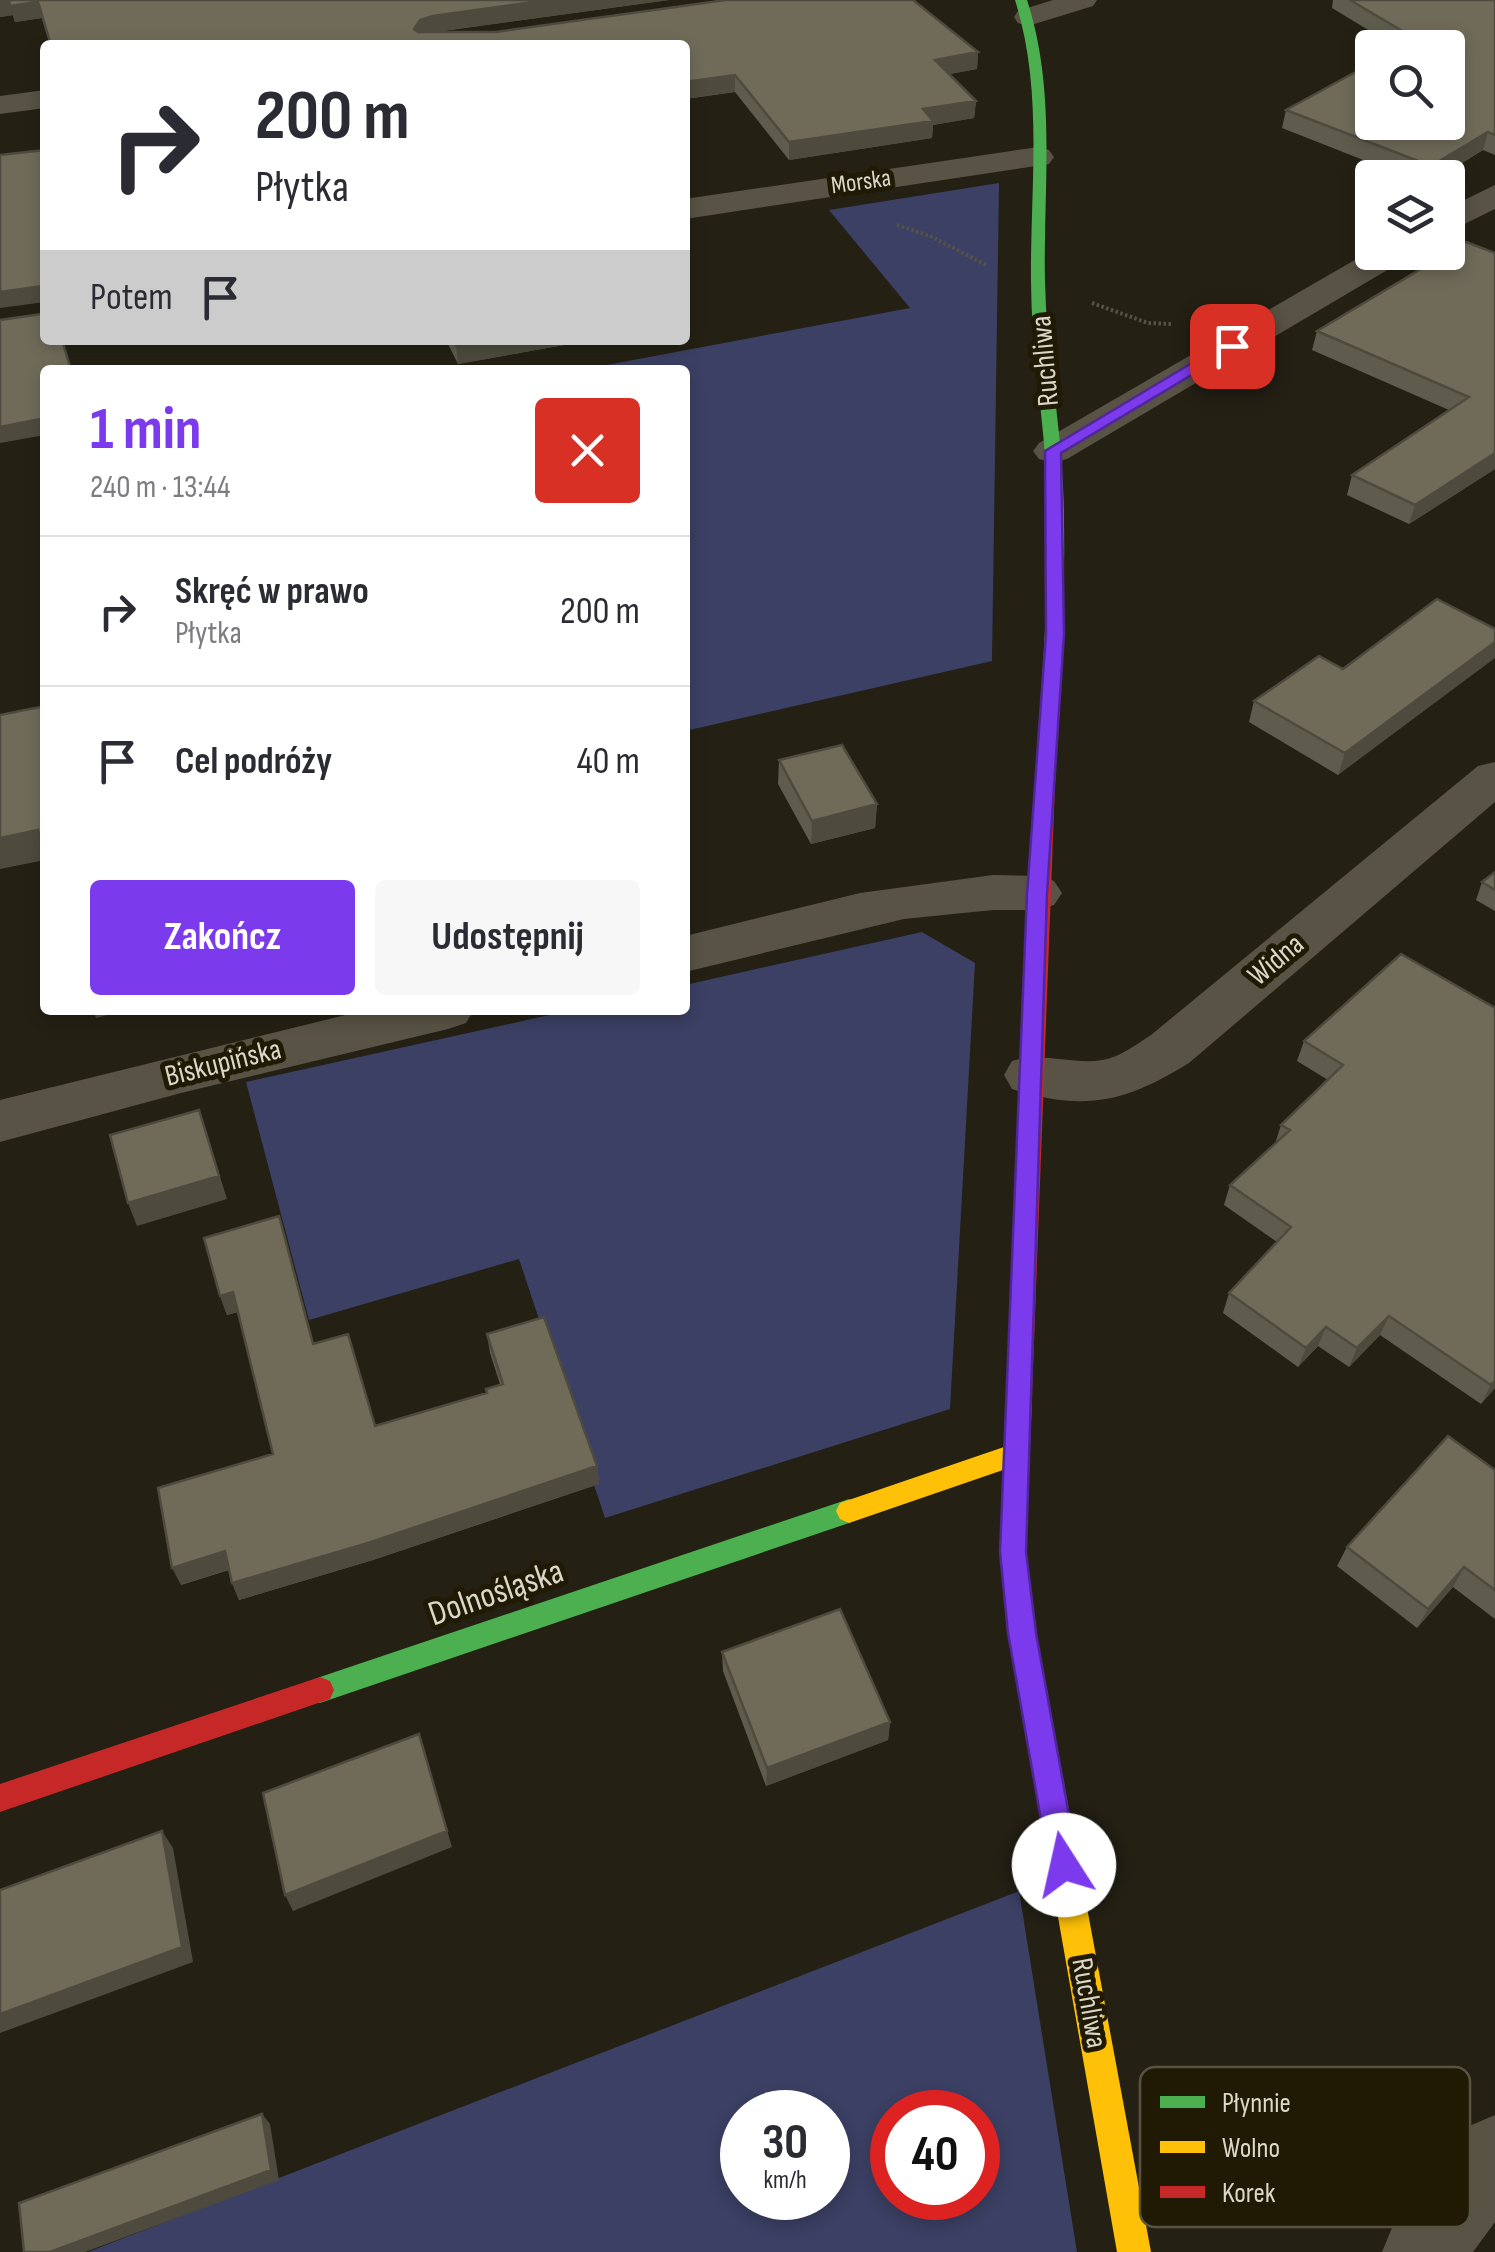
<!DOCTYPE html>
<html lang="pl">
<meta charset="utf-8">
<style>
:root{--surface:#fff;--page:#f7f7f7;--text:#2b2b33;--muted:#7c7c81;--line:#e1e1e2;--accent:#7c3aed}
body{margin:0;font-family:"Sofia Sans Condensed",sans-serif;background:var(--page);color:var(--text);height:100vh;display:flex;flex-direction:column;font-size:38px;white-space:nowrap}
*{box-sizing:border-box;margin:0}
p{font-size:32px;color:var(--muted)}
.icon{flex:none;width:55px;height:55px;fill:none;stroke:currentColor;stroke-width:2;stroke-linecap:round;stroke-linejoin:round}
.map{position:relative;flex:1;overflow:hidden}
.details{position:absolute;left:40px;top:365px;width:650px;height:650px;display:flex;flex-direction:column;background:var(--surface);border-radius:10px;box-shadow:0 5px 15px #0003}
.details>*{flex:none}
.banner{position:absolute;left:40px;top:40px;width:650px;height:305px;border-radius:10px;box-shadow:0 5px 15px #0003;background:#fff;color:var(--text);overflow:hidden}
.fabs{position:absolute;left:1355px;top:30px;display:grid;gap:20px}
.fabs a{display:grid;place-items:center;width:110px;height:110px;border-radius:10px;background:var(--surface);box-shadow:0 5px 15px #0003;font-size:50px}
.speed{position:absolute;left:720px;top:2090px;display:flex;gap:20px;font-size:50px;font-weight:700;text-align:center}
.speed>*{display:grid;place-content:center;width:130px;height:130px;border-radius:50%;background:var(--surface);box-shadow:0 5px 15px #0003;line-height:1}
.speed small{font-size:25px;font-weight:400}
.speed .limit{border:15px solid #d22;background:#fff;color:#111}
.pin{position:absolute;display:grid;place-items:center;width:85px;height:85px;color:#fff;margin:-42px;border-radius:20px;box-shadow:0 5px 15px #0006}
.me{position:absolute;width:110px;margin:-55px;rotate:350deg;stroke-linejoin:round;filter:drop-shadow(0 0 8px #0008)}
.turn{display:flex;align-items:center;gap:35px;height:210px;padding:0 50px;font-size:45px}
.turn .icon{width:130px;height:130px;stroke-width:2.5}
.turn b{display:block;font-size:70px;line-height:85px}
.then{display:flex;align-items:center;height:95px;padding:0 50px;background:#0003;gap:20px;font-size:38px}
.round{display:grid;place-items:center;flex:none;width:105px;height:105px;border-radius:10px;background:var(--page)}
.headline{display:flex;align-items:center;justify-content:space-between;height:170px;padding:0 50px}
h1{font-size:60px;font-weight:700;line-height:75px;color:var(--accent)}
.primary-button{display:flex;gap:20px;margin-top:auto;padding:20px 50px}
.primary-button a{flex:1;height:115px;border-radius:10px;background:var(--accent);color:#fff;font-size:40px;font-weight:700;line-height:115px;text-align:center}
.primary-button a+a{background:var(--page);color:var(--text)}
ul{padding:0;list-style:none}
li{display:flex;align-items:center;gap:30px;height:150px;padding:0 50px;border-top:2px solid var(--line)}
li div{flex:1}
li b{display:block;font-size:38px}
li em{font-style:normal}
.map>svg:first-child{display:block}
</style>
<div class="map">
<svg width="1495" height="2252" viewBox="0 0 1495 2252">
<rect width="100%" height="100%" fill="#242014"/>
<!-- green -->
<path fill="#3b4064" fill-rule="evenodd" d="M 999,183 L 992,661 L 685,731 L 685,370 L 580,370 L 910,308 L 829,210 Z
M 922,932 L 975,963 L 950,1409 L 605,1518 L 519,1259 L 309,1320 L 246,1082 L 572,1010 L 685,1010 L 685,985 Z
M 1019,1891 L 1077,2252 L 88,2252 ZM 742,2112 L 828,2112 L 828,2198 L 742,2198 ZM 892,2112 L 978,2112 L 978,2198 L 892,2198 Z"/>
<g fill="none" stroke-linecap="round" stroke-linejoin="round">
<!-- path -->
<path stroke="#565246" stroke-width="4" stroke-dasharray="2.5 2.5" stroke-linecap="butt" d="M 897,225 L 930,236 L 986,265
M 1092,303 L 1148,323 L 1171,324"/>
<!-- street -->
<path fill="#585344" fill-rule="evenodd" d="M 1053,0 L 1097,0 L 1093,6 L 1028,26 L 1018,23 L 1014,17 L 1018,11 Z
M 45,90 L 45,108 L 0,114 L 0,96 Z
M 1038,147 L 1049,150 L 1054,157 L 1049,164 L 685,219 L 685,199 Z
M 1495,185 L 1495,209 L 1448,232 L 1448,208 Z
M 1372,250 L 1411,252 L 1406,259 L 1067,459 L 1053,463 L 1039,459 L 1033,451 L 1039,443 Z
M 1495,762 L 1495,802 L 1189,1063 C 1126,1102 1085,1112 1012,1089 L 1004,1075 L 1012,1061 C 1046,1050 1084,1070 1116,1056 C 1128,1051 1140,1042 1151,1035 L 1478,766 Z
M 993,875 L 1037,876 L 1054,881 L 1062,893 L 1054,905 L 1037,910 L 993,910 L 904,919 L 685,972 L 685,936 L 860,893 Z
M 366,1010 L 474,1010 L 466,1023 L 448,1029 L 181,1093 L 0,1142 L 0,1100 Z
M 1495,2115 L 1495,2222 L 1473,2252 L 1382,2252 L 1394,2223 L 1467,2127 Z"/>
<!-- fast -->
<path fill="#4caf50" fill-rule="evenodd" d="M 1015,0 L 1027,0 C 1057,92 1043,186 1045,281 C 1046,349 1060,417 1063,486 C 1067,585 1060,685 1055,784 L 1045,790 L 1035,784 C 1042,685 1050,586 1047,486 C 1044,418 1031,349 1031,281 C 1030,186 1044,92 1015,0 Z
M 849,1499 L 858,1503 L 862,1511 L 858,1519 L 849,1523 L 320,1703 L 310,1699 L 306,1690 L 310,1681 L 320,1677 Z"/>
<!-- slow -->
<path fill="#ffc107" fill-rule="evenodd" d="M 1019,1384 L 1028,1387 L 1032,1395 L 1026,1551 L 1036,1633 L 1151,2252 L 1117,2252 L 1008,1633 L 1000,1551 L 1003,1470 L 849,1523 L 840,1519 L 836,1511 L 840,1503 L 1004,1447 L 1006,1395 L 1010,1387 Z"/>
<!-- jam -->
<path fill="#c62828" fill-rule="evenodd" d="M 1045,778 L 1055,784 L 1032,1395 L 1028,1403 L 1019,1406 L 1010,1403 L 1006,1395 L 1035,784 Z
M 320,1677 L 330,1681 L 334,1690 L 330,1699 L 0,1812 L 0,1784 Z"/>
</g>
<!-- wall -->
<path fill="#605c4d" d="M 0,0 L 669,0 L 436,32 L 496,32 L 726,0 L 913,0 L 978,52 L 977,69 L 949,74 L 976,101 L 974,118 L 933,125 L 932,138 L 789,160 L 735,92 L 685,99 L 685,45 L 50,45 L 42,18 L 15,22 L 13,15 L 0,17 Z
M 1333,0 L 1495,0 L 1495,155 L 1483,150 L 1438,178 L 1409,178 L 1282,128 L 1286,110 L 1372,122 L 1448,48 L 1398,48 L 1332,8 Z
M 1495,253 L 1495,469 L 1409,524 L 1347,495 L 1352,475 L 1449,410 L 1312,350 L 1317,331 Z
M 446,340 L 592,340 L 458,364 Z
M 1495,629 L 1338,775 L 1249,722 L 1254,701 L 1343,669 Z
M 779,760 L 877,804 L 875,828 L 811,844 L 778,784 Z
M 1495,872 L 1495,911 L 1476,900 L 1482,882 Z
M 1401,954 L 1495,1388 L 1481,1404 L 1380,1335 L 1349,1367 L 1318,1346 L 1298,1367 L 1223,1313 L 1229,1293 L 1277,1242 L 1224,1205 L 1230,1185 L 1275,1144 L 1281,1125 L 1328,1080 L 1297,1061 L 1304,1041 Z
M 220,1296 L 314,1344 L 375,1426 L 486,1393 L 500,1384 L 490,1353 L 487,1334 L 597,1466 L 599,1484 L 373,1560 L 239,1600 L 232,1583 L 229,1570 L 181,1585 L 273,1454 L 238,1312 L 227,1315 Z
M 1495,1470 L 1495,1619 L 1453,1587 L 1417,1628 L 1337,1566 L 1347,1547 Z
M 722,1652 L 890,1722 L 888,1740 L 766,1786 L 723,1671 Z"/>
<!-- shaded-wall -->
<path fill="#4e4b3e" d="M 0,0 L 9,0 L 13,15 L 0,17 Z
M 548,0 L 669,0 L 434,32 L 422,37 L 414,29 L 420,20 L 433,16 Z
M 38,2 L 42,18 L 15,22 L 10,6 Z
M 978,52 L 977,69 L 934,77 L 935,60 Z
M 735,75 L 735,92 L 685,99 L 685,82 Z
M 976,101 L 974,118 L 933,125 L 932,138 L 789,160 L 789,142 L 923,109 Z
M 1488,132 L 1483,150 L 1438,178 L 1428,178 L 1431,166 Z
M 43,286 L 45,302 L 0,308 L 0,292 Z
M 485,340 L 592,340 L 458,364 L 456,345 Z
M 45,418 L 45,435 L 0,443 L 0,427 Z
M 1495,453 L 1495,469 L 1409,524 L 1415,505 Z
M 1495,642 L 1495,658 L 1338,775 L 1345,753 Z
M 877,804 L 875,828 L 811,844 L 812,821 Z
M 38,830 L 45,860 L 0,869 L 0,838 Z
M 93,1010 L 126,1010 L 96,1018 Z
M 199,1110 L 227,1199 L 137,1226 L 128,1203 Z
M 233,1292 L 240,1311 L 227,1315 L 220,1296 Z
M 1389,1316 L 1380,1335 L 1349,1367 L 1357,1348 Z
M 1326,1327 L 1318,1346 L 1298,1367 L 1306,1348 Z
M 1495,1381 L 1495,1388 L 1481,1404 L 1491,1385 Z
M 597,1466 L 599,1484 L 373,1560 L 239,1600 L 232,1583 Z
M 225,1551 L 233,1568 L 181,1585 L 172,1568 Z
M 1464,1567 L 1453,1587 L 1417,1628 L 1428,1609 Z
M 890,1722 L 888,1740 L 766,1786 L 767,1768 Z
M 419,1734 L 452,1847 L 293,1911 L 285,1895 Z
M 162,1831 L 173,1848 L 193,1962 L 0,2033 L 0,2014 Z
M 262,2114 L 270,2124 L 279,2180 L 85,2252 L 50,2252 Z"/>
<!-- building -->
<path fill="#706b59" stroke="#4e4b3e" stroke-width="2.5" d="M 9,0 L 548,0 L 433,16 L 420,20 L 414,29 L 418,32 L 496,32 L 726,0 L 913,0 L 978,52 L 935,60 L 976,101 L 923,109 L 933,121 L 789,142 L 735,75 L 685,82 L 685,45 L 51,45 L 38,2 L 10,6 Z
M 1350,0 L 1495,0 L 1495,135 L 1488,132 L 1431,166 L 1286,110 L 1372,63 L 1372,122 L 1448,122 L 1448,48 L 1431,48 Z
M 45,150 L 45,269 L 42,270 L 45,279 L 45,340 L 62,340 L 71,370 L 45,370 L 45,418 L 0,427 L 0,320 L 41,314 L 44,311 L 43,286 L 0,292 L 0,155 Z
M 1466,242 L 1495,253 L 1495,453 L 1415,505 L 1352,475 L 1469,397 L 1317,331 Z
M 453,340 L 485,340 L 456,345 Z
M 1437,599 L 1495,629 L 1495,642 L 1345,753 L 1254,701 L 1319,656 L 1343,669 Z
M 45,706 L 45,860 L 38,830 L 0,838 L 0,715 Z
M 842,745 L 877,804 L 812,821 L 779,760 Z
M 1495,872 L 1495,890 L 1482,882 Z
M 1401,954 L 1495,1008 L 1495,1381 L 1491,1385 L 1389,1316 L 1357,1348 L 1326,1327 L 1306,1348 L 1229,1293 L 1291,1227 L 1230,1185 L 1290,1130 L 1281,1125 L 1343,1065 L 1304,1041 Z
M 199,1110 L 219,1176 L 128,1203 L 110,1135 Z
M 279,1216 L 313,1344 L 348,1334 L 375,1426 L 487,1393 L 486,1389 L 503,1384 L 487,1334 L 544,1317 L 597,1466 L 368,1543 L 232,1583 L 225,1551 L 172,1568 L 158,1488 L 273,1454 L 233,1292 L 220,1296 L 204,1238 Z
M 1448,1436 L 1495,1470 L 1495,1590 L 1464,1567 L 1428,1609 L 1347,1547 Z
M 840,1609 L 890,1722 L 767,1768 L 722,1652 Z
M 419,1734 L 447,1831 L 285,1895 L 263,1793 Z
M 162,1831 L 182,1947 L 0,2014 L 0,1890 Z
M 262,2114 L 271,2170 L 50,2252 L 24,2252 L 19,2203 Z"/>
<!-- route -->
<path fill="#7c3aed" stroke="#51269a" stroke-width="2.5" d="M 1227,342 L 1240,346 L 1061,453 L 1064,634 L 1047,894 L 1026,1552 L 1036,1633 L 1078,1865 L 1074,1876 L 1064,1880 L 1053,1876 L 1049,1865 L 1008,1633 L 1000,1552 L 1027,894 L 1046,634 L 1045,451 Z"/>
<g text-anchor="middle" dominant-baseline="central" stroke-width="10" stroke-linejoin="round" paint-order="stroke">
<!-- far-street labels -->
<g font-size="25" fill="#dbd7ca" stroke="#201a05">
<text transform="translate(861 182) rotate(-8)">Morska</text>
</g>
<!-- street labels -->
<g font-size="30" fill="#dbd7ca" stroke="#201a05">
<text transform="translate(1045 361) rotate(-95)">Ruchliwa</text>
<text transform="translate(1276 960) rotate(-40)">Widna</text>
<text transform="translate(223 1063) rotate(-14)">Biskupińska</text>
<text transform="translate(1089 2003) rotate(80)">Ruchliwa</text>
</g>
<!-- near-street labels -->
<g font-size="35" fill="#dbd7ca" stroke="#201a05">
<text transform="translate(496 1593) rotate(-19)">Dolnośląska</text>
</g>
</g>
<!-- legend -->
<rect x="1140" y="2067" width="330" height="160" rx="15" fill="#201a05" stroke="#585340" stroke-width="2.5"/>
<rect x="1160" y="2096" width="45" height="12" fill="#4caf50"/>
<rect x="1160" y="2141" width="45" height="12" fill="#ffc107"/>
<rect x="1160" y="2186" width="45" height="12" fill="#c62828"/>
<g font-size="28" fill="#dbd7ca">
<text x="1222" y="2112">Płynnie</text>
<text x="1222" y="2157">Wolno</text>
<text x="1222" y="2202">Korek</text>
</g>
</svg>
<div class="fabs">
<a><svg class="icon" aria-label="search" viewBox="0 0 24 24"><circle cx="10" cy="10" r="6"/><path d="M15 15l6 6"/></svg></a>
<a><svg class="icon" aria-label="layers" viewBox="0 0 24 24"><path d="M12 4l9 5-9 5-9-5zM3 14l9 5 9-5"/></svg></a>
</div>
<div class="speed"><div>30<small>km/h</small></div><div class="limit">40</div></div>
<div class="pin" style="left:1232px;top:346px;background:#d93025"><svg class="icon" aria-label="arrive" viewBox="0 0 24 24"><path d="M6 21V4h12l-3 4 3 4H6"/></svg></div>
<svg class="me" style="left:1064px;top:1865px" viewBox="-20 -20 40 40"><circle r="19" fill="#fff"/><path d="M0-13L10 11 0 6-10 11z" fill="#7c3aed"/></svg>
<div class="banner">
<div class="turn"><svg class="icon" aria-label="right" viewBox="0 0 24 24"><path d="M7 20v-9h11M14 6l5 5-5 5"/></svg><div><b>200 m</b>Płytka</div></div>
<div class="then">Potem<svg class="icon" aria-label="arrive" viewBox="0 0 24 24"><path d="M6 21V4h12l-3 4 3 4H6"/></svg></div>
</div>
<section class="details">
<div class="headline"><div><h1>1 min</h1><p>240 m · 13:44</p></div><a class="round" style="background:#d93025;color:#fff"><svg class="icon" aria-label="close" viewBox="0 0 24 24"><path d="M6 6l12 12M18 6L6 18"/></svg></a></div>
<ul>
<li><svg class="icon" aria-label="right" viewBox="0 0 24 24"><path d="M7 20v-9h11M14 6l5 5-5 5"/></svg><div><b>Skręć w prawo</b><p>Płytka</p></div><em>200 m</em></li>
<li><svg class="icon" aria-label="arrive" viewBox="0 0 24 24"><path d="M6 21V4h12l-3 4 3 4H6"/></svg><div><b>Cel podróży</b></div><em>40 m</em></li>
</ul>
<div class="primary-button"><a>Zakończ</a><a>Udostępnij</a></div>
</section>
</div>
